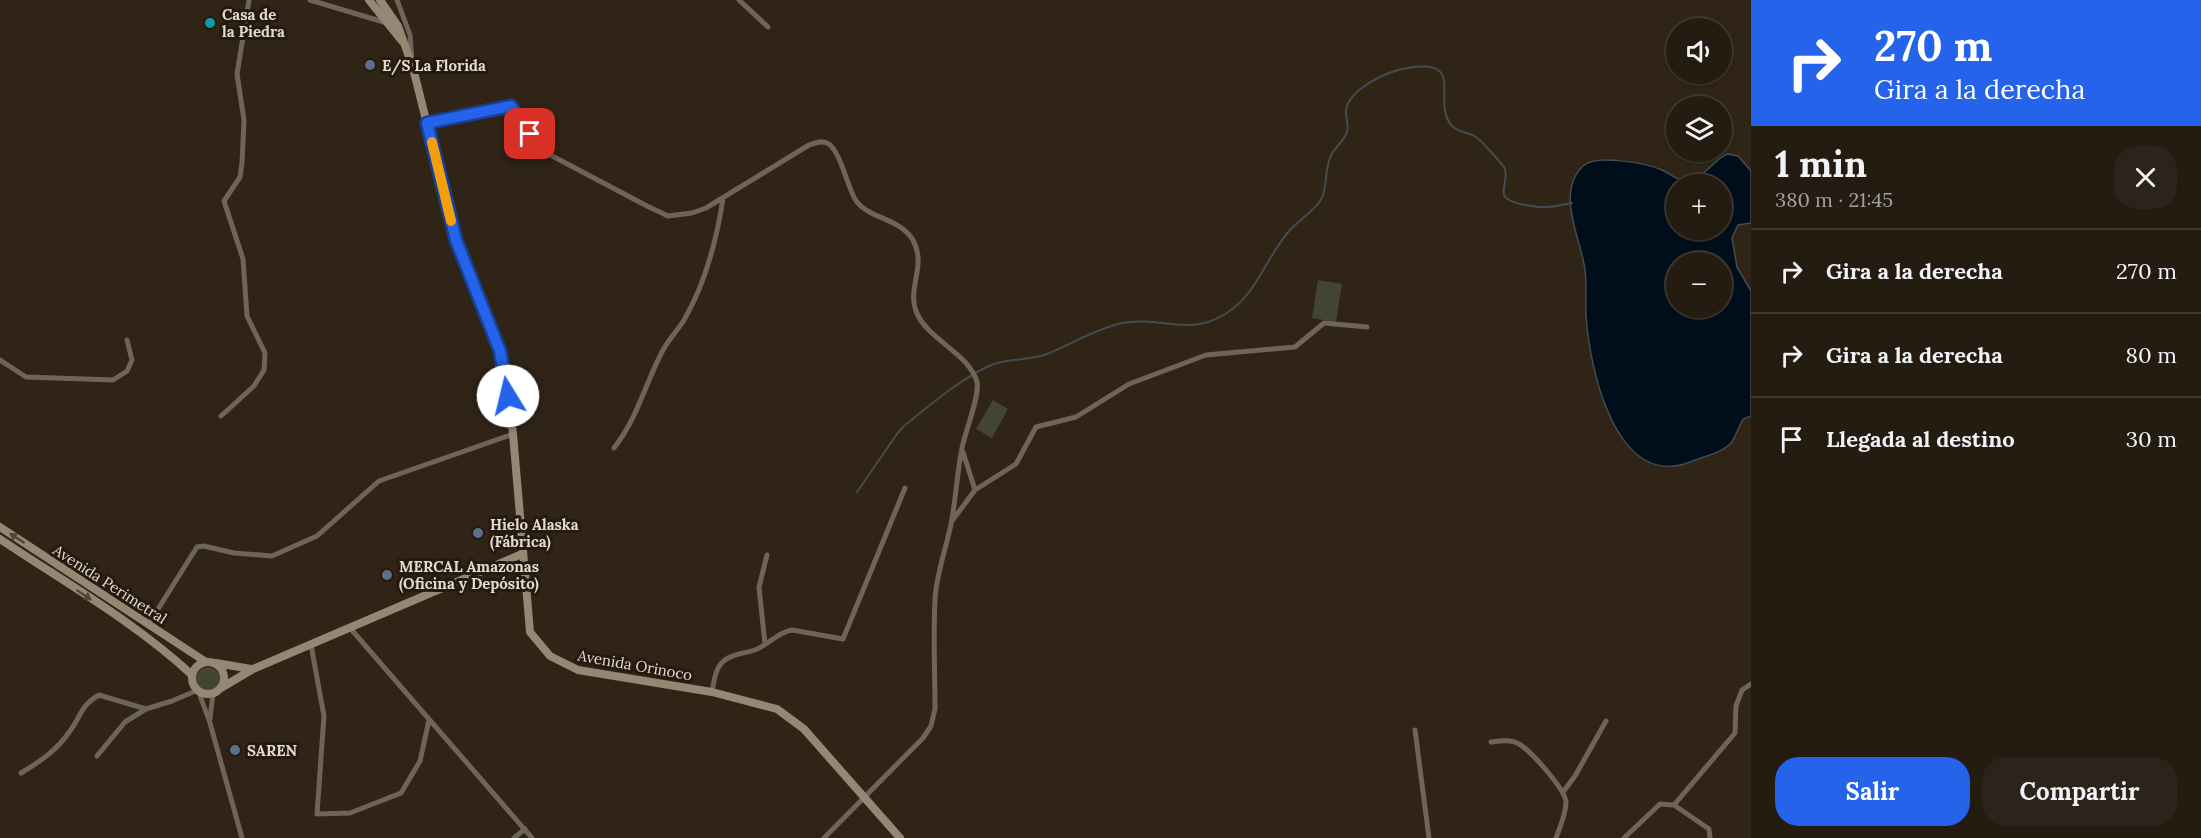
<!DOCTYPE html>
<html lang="es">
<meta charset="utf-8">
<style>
:root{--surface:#241b11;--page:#2c241a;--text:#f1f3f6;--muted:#a3a19f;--line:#413931;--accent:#2563eb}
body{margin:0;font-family:Lora,serif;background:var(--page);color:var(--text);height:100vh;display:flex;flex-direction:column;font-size:22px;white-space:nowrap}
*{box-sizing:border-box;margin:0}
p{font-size:20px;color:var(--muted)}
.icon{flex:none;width:33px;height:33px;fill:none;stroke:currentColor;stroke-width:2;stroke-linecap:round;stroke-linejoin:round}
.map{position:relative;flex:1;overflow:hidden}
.drawer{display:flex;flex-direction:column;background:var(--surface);width:450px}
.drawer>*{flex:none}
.top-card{background:#2563eb;color:#fff;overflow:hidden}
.tools{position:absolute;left:1666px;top:18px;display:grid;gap:12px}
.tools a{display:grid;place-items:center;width:66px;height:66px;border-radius:50%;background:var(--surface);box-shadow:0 2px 4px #0004,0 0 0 2px var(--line);font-size:30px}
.pin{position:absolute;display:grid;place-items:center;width:51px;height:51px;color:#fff;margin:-26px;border-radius:12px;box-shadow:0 3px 9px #0006}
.me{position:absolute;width:66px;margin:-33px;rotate:351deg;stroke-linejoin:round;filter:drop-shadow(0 0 4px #0008)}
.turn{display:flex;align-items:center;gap:21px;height:126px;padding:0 24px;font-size:27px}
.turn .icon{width:78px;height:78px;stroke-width:2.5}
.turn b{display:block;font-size:42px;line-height:51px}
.round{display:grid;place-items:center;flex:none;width:63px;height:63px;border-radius:24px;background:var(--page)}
.summary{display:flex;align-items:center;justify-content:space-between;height:102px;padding:0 24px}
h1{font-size:36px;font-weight:800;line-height:45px}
.action{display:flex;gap:12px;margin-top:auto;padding:12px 24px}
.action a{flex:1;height:69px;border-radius:24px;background:var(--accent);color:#fff;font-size:24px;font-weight:800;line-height:69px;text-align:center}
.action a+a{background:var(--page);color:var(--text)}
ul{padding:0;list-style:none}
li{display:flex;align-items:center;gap:18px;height:84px;padding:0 24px;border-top:2px solid var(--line)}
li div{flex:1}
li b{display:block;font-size:22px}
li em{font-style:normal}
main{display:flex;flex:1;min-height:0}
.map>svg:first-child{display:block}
</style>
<main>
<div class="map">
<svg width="1751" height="838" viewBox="0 0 1751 838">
<rect width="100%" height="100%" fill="#302417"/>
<!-- green -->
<path fill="#414532" d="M 1318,280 L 1342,284 L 1336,322 L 1312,318 Z
M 993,400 L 1008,409 L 992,438 L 976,429 Z
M196 679a12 12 0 1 1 24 0a12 12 0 1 1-24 0Z"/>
<!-- water -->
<path fill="#000e1b" stroke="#444c52" stroke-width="1.5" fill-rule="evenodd" d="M 1728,154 L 1738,156 L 1751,171 L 1751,223 L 1738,225 L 1732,238 L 1737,267 L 1751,291 L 1751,416 L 1743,419 C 1739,426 1736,436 1731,443 C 1722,453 1702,457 1690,462 C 1615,491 1589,366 1586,315 C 1585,300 1587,285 1585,270 C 1581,238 1555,193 1583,166 C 1596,154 1646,163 1662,170 C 1671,174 1677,181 1687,180 C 1704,180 1713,159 1728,154 ZM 1677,184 L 1722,184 L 1722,230 L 1677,230 ZM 1677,262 L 1722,262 L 1722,308 L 1677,308 Z"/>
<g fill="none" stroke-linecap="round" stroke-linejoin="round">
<!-- stream -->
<path stroke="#444c52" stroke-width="2" d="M 857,492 L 897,434 L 904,426 C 930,405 959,380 989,366 C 1005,358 1029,361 1047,354 C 1072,344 1095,329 1122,323 C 1165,315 1193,341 1235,307 C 1259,287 1269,253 1290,230 C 1300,219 1316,210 1322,198 C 1327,185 1325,171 1330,158 C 1333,148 1344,142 1347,132 C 1349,124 1345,117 1346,109 C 1352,87 1388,71 1408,68 C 1468,58 1430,101 1452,126 C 1459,133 1469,132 1476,137 C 1481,140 1500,162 1504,167 C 1509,177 1502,185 1504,195 C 1507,204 1539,208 1548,207 C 1556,207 1564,204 1572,203"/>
<!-- street -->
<path stroke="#6e6458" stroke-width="5" d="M 310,0 L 387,23
M 397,0 L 410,35 L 412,61
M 739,0 L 768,27
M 427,123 L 511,106 L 539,149 L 647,206 L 668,216 L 692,213 L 706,208 L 809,145 C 815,143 821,140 827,143 C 840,149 847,186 855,199 C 867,219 899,217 913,240 C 927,266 907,287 916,311 C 926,339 969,353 977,382 C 980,396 965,432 962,448 C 957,473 956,499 951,524 C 946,549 936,575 935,600 C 933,636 935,673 935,709 L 931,726 L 923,738 L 824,838
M 0,360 L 26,377 L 113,380 L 127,371 L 132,360 L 127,340
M 221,416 L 254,386 L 264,370 L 265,353 L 247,316 L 243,259 L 224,201 L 240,177 L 242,163 L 244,120 L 237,74 L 249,0
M 614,448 C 638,417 645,384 663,350 C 669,339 678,330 684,320 C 705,284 717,238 723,198
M 963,452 L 975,490
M 952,521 L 975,490 L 1016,464 L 1036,427 L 1076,417 L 1129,384 L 1206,355 L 1295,347 L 1324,323 L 1367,327
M 148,625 L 197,547 L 204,546 L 234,553 L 272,556 L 317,536 L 379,481 L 513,434
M 350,628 L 532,838
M 765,644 L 759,587 L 767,555
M 311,645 L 324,716 L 317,814 L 350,813 L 401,793 L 420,761 L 429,720
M 712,692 C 714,683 714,673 720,665 C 728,654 743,654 755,650 C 768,645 778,632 792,630 L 843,639 L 905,488
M 210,719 L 213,693
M 1415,730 L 1429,838
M 1491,742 C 1500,741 1511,739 1519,744 C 1531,751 1565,789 1566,802 C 1566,814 1560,827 1556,838
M 97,756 L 125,722 L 146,709
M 21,773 C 41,761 57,750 70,731 C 82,715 80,706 99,695 L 146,709 L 172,701 L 198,690 L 210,723 L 242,838
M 1563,792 L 1575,776 L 1606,721
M 1674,805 L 1735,733 L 1736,706 L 1742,690 L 1751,684
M 514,838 L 525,829
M 1624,838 L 1660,804 L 1674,805 L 1709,829 L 1710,838"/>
<!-- secondary -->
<path stroke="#968674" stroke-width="8" d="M 369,0 L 402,41
M 380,0 L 398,26 L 413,68 L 456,240 L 500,351 L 506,376 L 513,434 L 530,632 L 550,656 L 578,670 L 712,692 L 777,709 L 804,729 L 900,838
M 0,527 L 206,662
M 0,539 C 64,582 135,622 192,675
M192 678a16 16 0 1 1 32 0a16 16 0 1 1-32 0Z
M 216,663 L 251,669
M 221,688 L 253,669 L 522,554"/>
</g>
<!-- one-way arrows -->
<defs><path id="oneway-solid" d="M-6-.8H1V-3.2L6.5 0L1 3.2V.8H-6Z" transform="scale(1.5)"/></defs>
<g fill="#534537">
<use href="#oneway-solid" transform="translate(17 538) rotate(-147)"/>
<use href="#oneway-solid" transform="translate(84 595) rotate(34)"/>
</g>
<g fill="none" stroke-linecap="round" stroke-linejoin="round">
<defs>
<path id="route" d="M 508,396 L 500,351 L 456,240 L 427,123 L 511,106 L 530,134"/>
</defs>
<!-- route casing -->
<use href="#route" stroke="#184099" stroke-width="15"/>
<!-- route -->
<use href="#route" stroke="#2563eb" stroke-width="10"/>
<!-- slow -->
<path stroke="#f59e0b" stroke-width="10" d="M 432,142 L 451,221"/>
</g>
<!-- markers -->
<circle fill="#0f9aa8" stroke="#261a0e" stroke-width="2" cx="210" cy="23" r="6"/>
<g fill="#5c6f8a" stroke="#261a0e" stroke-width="2">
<circle cx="370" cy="65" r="6"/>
<circle cx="478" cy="533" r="6"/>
<circle cx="387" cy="575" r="6"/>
<circle cx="235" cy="750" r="6"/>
</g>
<g text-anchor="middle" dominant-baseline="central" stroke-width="6" stroke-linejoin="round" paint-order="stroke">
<!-- poi labels -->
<g font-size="15" font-weight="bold" fill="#e2dbd2" stroke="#261a0e" text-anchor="start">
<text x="222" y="14">Casa de<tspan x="222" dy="17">la Piedra</tspan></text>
<text x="382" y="65">E/S La Florida</text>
<text x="490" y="524">Hielo Alaska<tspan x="490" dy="17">(Fábrica)</tspan></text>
<text x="399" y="566">MERCAL Amazonas<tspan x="399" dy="17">(Oficina y Depósito)</tspan></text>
<text x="247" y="750">SAREN</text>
</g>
<!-- street labels -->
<g font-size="15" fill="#e2dbd2" stroke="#261a0e">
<text transform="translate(110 584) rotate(33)">Avenida Perimetral</text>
<text transform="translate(635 665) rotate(10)">Avenida Orinoco</text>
</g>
</g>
</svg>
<div class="tools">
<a><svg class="icon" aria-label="sound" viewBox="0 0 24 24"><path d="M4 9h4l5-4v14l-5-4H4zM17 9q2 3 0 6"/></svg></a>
<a><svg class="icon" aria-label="layers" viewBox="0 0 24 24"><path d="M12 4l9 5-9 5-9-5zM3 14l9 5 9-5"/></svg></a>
<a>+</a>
<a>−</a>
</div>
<div class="pin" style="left:530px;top:134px;background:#d93025"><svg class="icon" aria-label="arrive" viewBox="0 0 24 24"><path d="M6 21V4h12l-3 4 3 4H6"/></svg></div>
<svg class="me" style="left:508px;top:396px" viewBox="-20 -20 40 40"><circle r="19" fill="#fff"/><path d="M0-13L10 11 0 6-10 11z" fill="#2563eb"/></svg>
</div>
<section class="drawer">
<div class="top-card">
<div class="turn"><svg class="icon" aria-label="right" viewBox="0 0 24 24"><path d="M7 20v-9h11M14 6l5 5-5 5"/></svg><div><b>270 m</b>Gira a la derecha</div></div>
</div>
<div class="summary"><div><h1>1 min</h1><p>380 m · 21:45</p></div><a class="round"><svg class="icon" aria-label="close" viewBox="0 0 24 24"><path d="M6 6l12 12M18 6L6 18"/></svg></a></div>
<ul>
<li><svg class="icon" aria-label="right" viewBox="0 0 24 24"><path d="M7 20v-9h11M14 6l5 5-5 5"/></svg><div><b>Gira a la derecha</b></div><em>270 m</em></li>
<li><svg class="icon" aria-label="right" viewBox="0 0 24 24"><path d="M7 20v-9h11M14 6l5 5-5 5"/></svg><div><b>Gira a la derecha</b></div><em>80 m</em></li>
<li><svg class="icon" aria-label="arrive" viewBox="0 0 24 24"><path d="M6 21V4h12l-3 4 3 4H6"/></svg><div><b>Llegada al destino</b></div><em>30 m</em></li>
</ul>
<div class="action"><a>Salir</a><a>Compartir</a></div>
</section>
</main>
